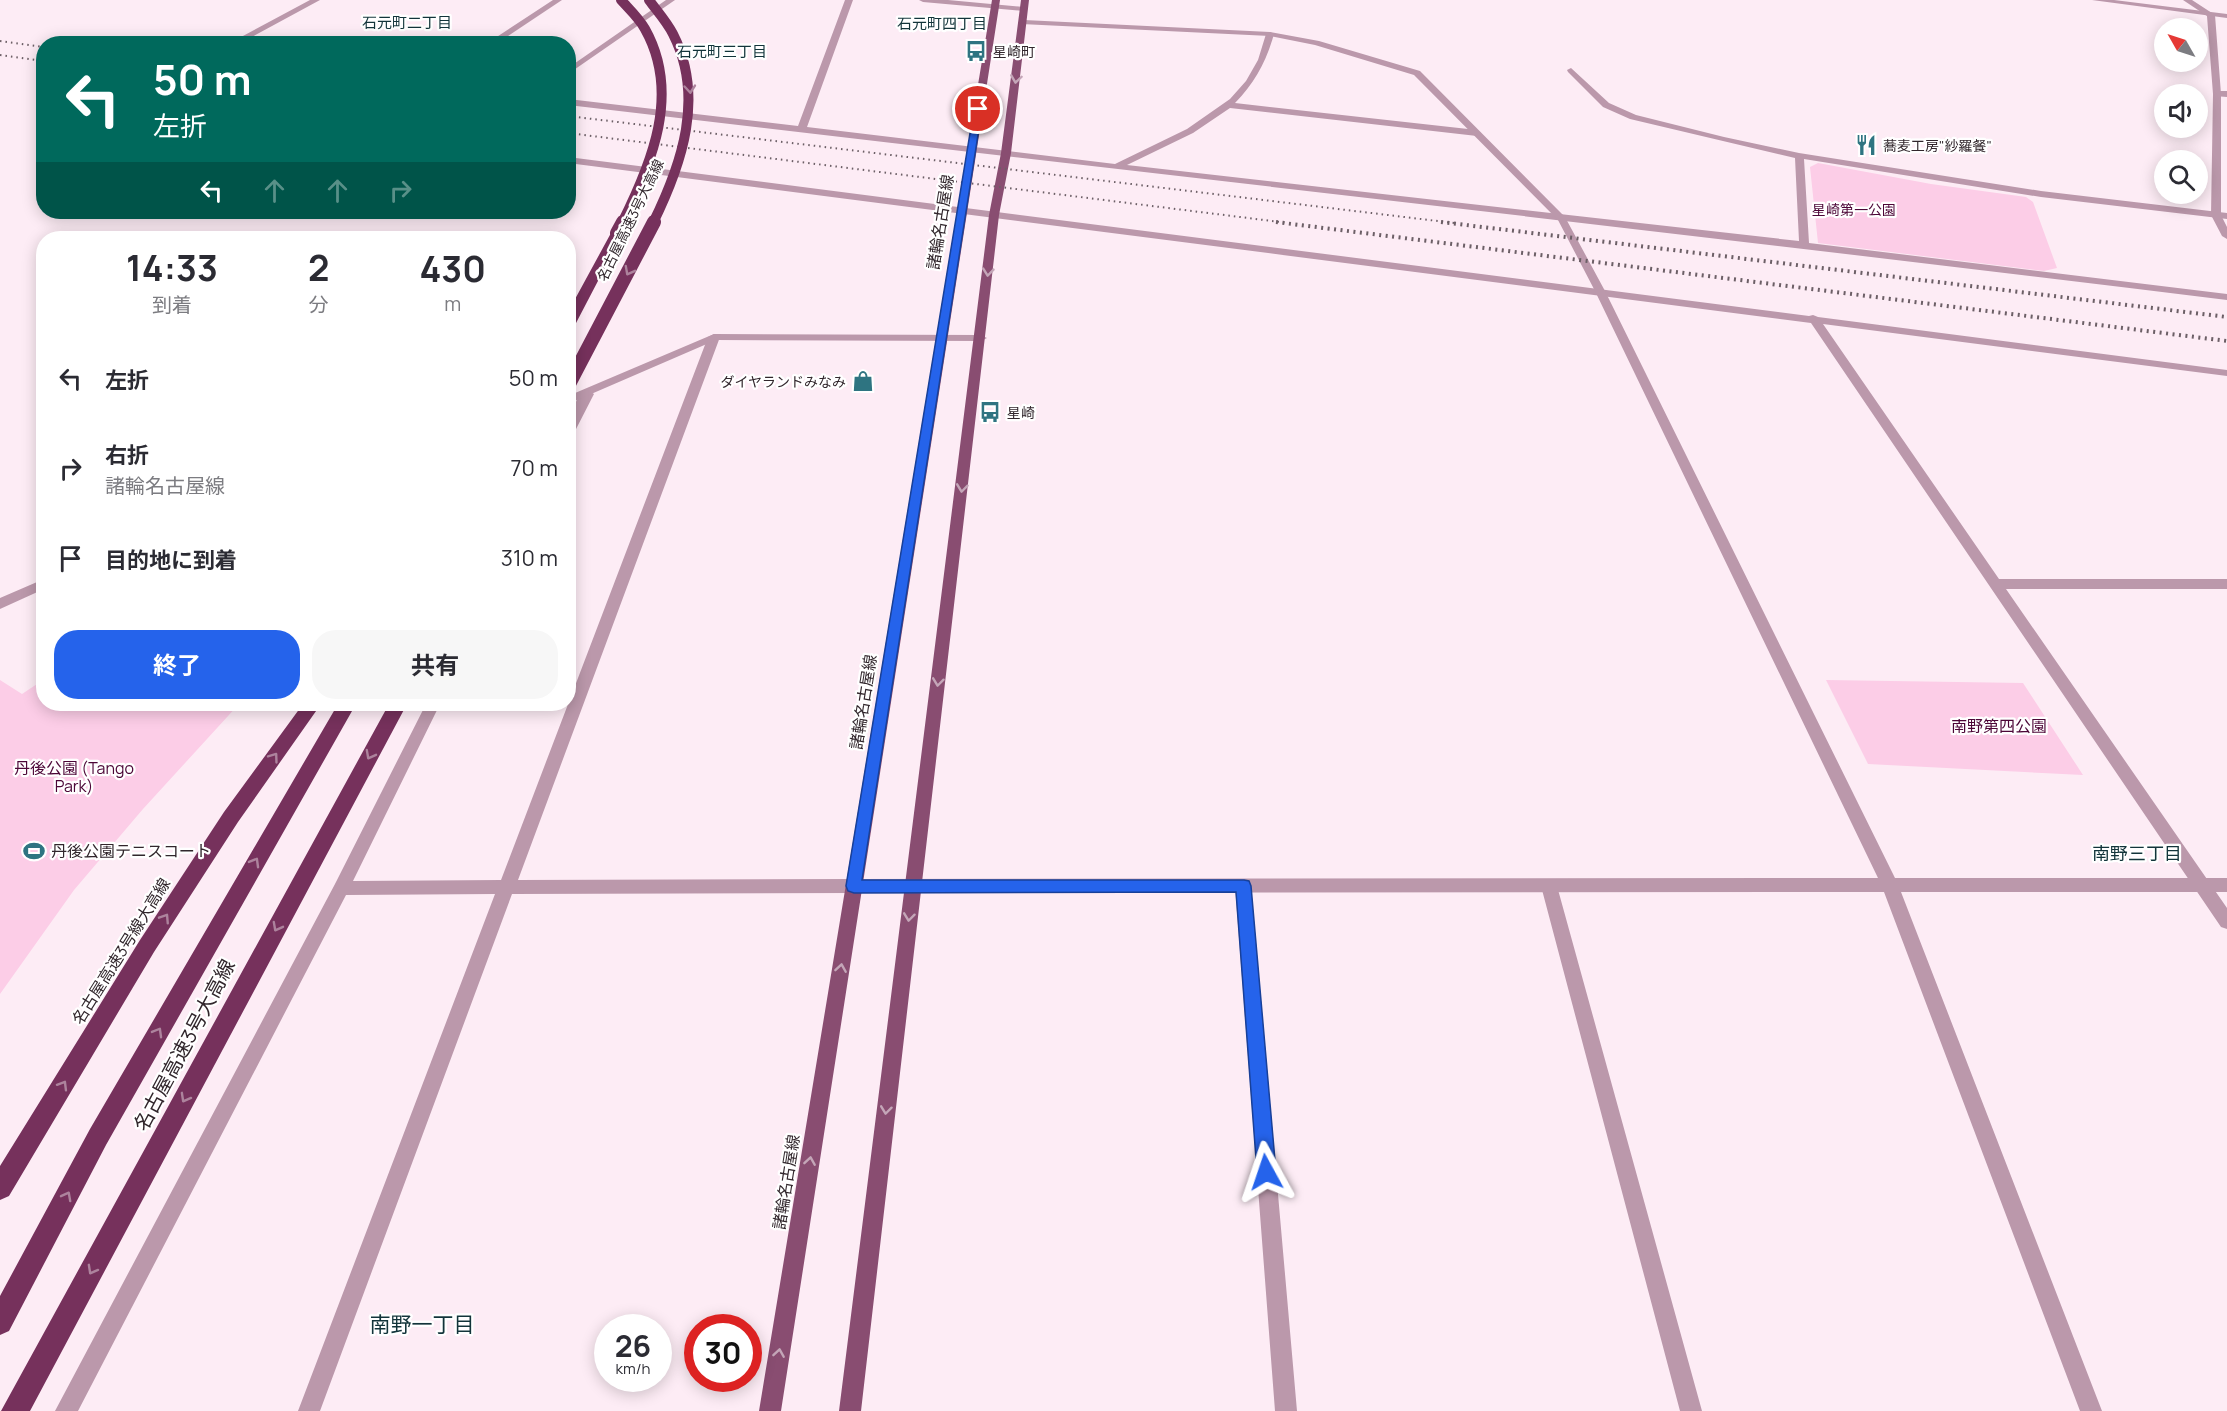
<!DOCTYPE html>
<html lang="ja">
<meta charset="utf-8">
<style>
:root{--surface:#fff;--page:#f7f7f7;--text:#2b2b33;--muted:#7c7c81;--accent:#2563eb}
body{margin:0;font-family:Manrope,"Noto Sans JP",sans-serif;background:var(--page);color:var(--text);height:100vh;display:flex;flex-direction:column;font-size:22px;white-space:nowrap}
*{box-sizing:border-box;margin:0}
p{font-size:20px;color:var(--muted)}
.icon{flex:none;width:33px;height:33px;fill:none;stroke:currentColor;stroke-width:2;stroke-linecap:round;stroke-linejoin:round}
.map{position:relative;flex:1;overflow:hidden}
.details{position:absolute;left:36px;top:231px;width:540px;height:480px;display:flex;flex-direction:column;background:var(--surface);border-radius:24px;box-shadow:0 3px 15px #0003}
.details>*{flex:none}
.hud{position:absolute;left:36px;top:36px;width:540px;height:183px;border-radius:24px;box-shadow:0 3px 15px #0003;background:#00695c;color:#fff;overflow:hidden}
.needle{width:39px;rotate:309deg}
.buttons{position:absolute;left:2154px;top:18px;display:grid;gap:12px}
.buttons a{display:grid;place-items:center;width:54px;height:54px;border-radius:50%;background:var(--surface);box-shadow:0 3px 15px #0003;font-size:30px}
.speed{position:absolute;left:594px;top:1314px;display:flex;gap:12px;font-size:30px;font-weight:700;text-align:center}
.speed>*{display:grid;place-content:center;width:78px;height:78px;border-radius:50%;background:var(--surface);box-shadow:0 3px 15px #0003;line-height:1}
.speed small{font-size:15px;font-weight:400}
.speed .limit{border:9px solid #d22;background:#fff;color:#111}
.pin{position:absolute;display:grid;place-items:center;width:51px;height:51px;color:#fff;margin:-26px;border:3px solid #fff;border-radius:50%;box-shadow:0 2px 6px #0007}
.me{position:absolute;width:66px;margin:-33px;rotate:355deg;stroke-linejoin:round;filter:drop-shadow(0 0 4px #0008)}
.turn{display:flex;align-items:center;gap:21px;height:126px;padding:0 18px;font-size:27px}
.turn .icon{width:78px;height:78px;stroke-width:2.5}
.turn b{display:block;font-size:42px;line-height:51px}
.lanes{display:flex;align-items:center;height:57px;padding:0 18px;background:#0003;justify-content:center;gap:30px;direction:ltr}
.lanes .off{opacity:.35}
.eta{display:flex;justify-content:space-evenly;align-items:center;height:102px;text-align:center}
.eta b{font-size:36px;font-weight:700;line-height:42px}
.action{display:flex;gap:12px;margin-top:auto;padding:12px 18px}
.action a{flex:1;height:69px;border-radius:24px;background:var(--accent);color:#fff;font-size:24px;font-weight:700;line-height:69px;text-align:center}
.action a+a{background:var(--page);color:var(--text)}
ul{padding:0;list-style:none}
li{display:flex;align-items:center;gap:18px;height:90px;padding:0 18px}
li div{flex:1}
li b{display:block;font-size:22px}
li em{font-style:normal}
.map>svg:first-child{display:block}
</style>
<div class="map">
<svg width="2227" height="1411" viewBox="0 0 2227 1411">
<rect width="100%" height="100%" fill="#fdecf5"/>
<!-- green -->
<path fill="#fccde7" d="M 1818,163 L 1931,184 L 2026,197 L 2033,202 L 2057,268 L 2044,271 L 1818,243 L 1810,167 Z
M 0,680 L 22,694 L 43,680 L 44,704 L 239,704 L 143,809 L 74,890 L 0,994 Z
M 1826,680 L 2023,683 L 2083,775 L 1868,764 Z"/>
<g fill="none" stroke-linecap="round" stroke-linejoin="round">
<!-- minor -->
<path fill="#bb98ab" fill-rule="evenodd" d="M 310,0 L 320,0 L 239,44 L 228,44 Z
M 553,0 L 562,0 L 496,44 L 486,44 Z
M 666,0 L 675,0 L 568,74 L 568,68 Z
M 845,0 L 853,0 L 807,127 L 1115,164 L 1187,129 L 1230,99 L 1246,81 L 1258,60 L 1266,34 L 1270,32 L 1274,34 C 1266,62 1255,82 1235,103 L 1477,130 L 1481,133 L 1477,136 L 1230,108 L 1193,133 L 1127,165 L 1799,241 L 1795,158 L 1630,119 L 1603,107 L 1568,72 L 1567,70 L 1571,68 L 1609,103 L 1636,115 L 1724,137 L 1799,153 L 2041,191 L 2227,213 L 2227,219 L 2041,197 L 1804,159 L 1809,243 L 2227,294 L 2227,300 C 1674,232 1120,170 568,105 L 568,99 L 798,126 Z
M 919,0 L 948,0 L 1024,7 L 1028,9 L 1024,11 L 923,2 Z
M 2092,0 L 2114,0 L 2227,14 L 2227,18 Z
M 2217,91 L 2227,91 L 2227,97 L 2214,96 L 2213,94 Z
M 568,157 L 1809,316 L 1813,315 L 1818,317 L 2227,370 L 2227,376 L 1823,324 L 1999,579 L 2227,579 L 2227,589 L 2006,589 L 2227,908 L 2227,929 L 2221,927 L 1811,323 L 568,163 Z
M 714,334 L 720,337 L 518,880 L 854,879 L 860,881 L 862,886 L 860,891 L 854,893 L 512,894 L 320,1411 L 298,1411 L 495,894 L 346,895 L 78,1411 L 55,1411 L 335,884 L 426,704 L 440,704 L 353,881 L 501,880 L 708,337 Z
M 588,390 L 594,394 L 574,433 L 568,437 C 568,422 573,396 588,390 Z
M 1243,879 L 1249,881 L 1251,886 L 1297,1411 L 1275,1411 L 1235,886 L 1237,881 Z
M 1549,879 L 1555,881 L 1557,886 L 1702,1411 L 1680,1411 L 1541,886 L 1543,881 Z"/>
<!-- tertiary -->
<path fill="#bb98ab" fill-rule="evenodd" d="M 2183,0 L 2192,0 L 2215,15 L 2221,94 L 2221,215 L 2227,227 L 2227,239 L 2222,236 L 2211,215 L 2213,94 L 2207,16 Z
M 1024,20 L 1270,32 L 1319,41 L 1420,71 L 1565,217 L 1605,291 L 1895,878 L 2227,878 L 2227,892 L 1901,892 L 2102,1411 L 2080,1411 L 1884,892 L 854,893 L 848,891 L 846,886 L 848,881 L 854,879 L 1878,878 L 1595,291 L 1558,220 L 1414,75 L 1315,45 L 1270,36 L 1021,24 L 1021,20 Z
M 714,334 L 981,335 L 987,338 L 981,341 L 716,340 L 568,404 L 568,396 Z
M 44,579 L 44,589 L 0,609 L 0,598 Z"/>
<!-- primary -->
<path fill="#894d71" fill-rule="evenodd" d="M 992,0 L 1000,0 L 781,1411 L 759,1411 Z
M 1021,0 L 1029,0 L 1011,153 L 999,215 L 861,1411 L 839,1411 L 989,215 L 1001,153 Z"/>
<!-- motorway -->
<path fill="#76315c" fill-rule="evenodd" d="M 617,229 L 623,233 L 575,325 L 568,329 L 568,312 L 611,233 Z
M 303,704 L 321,704 L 238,822 L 154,952 L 9,1196 L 0,1200 L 0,1166 L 140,940 L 224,812 Z
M 338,704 L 356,704 L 106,1145 L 9,1331 L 0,1335 L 0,1296 L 90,1129 Z
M 389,704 L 407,704 L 30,1411 L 1,1411 Z"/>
<!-- rail-far1 -->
<path stroke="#6c5f66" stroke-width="2" stroke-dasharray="1.5 4" stroke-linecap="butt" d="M 0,41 L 44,47
M 0,55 L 44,61
M 568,116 L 1454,223
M 568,133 L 1288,223"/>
<!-- rail -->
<path stroke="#6c5f66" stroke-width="4" stroke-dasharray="2 4.5" stroke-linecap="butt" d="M 1276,222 L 2227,341
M 1441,222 L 2227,317"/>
<!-- motorway-bridge-far1 -->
<path stroke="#76315c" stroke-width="10" d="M 621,0 C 629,9 639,18 645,29 C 681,93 652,163 622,223
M 649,0 C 657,11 667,22 673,34 C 705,97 682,164 653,223"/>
<!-- motorway-bridge -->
<path stroke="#76315c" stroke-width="14" d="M 617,233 L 623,222
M 568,386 L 654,222"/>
</g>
<!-- one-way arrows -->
<defs><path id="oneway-chevron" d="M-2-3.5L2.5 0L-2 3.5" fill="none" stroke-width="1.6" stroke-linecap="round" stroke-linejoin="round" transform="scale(1.5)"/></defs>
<g stroke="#c4a6b8">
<use href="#oneway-chevron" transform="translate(1016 79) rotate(98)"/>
<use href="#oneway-chevron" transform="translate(988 272) rotate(96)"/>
<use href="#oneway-chevron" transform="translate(962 488) rotate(97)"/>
<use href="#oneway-chevron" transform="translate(938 682) rotate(97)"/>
<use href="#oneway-chevron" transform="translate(909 917) rotate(97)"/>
<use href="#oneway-chevron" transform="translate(841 968) rotate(-81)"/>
<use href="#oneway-chevron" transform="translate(886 1110) rotate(97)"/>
<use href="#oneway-chevron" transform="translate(810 1161) rotate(-81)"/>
<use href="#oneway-chevron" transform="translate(779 1353) rotate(-81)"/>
</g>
<g stroke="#ad839d">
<use href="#oneway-chevron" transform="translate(690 89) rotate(85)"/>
<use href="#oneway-chevron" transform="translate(629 271) rotate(118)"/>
<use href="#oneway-chevron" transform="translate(370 755) rotate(118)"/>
<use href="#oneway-chevron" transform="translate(274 757) rotate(-54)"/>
<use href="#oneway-chevron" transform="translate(255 862) rotate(-60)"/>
<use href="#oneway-chevron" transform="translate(165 918) rotate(-57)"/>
<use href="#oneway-chevron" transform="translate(277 927) rotate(118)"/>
<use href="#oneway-chevron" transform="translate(158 1032) rotate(-60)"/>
<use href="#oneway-chevron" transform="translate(63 1085) rotate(-59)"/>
<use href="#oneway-chevron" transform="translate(185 1098) rotate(119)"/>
<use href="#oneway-chevron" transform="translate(67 1196) rotate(-62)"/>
<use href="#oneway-chevron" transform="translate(92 1270) rotate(119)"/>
</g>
<!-- route -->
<path fill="#2563eb" stroke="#184099" stroke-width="1.5" d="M 978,106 L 982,109 L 862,880 L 1244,880 L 1249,881 L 1251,886 L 1276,1172 L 1273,1178 L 1266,1181 L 1260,1178 L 1257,1172 L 1236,892 L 854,893 L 848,891 L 846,886 L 974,109 Z"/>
<!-- icons -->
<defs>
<symbol id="bus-bare" viewBox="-9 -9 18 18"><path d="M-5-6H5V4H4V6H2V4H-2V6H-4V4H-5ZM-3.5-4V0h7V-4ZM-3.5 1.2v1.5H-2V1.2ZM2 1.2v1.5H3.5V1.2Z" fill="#2e7481" stroke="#fff" stroke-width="2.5" paint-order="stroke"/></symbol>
<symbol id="restaurant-bare" viewBox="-9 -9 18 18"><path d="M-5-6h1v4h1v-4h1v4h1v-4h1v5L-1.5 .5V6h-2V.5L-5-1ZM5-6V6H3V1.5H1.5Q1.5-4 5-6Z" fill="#2e7481" stroke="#fff" stroke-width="2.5" paint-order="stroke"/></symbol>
<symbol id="shop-bare" viewBox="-9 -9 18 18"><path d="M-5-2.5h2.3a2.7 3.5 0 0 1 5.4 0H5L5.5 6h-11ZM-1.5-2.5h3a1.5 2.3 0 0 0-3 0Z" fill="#2e7481" stroke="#fff" stroke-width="2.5" paint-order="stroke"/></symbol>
<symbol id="stadium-bare" viewBox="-9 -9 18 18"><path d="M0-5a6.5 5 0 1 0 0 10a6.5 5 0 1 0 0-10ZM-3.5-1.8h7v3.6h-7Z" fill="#2e7481" stroke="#fff" stroke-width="2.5" paint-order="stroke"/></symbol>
</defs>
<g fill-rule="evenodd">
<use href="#bus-bare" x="961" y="36" width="30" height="30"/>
<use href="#restaurant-bare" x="1851" y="130" width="30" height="30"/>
<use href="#shop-bare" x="848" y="366" width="30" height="30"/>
<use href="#bus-bare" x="975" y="397" width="30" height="30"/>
<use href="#stadium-bare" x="19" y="836" width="30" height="30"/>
</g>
<g text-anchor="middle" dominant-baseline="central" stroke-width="4.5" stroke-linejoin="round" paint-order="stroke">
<!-- far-poi labels -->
<g font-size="14" fill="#31262c" stroke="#fff" text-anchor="start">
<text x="993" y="51">星崎町</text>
<text x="1883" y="145">蕎麦工房"紗羅餐"</text>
<text x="846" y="381" text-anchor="end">ダイヤランドみなみ</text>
<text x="1007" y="412">星崎</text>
</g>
<!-- far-park labels -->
<g font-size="14" fill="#4c0637" stroke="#fff">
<text x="1854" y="209">星崎第一公園</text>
</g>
<!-- far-street labels -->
<g font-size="14" fill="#31262c" stroke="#fff">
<text transform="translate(630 220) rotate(-64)">名古屋高速3号大高線</text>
</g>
<!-- far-neighbourhood labels -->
<g font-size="15" fill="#12343a" stroke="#fff">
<text x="407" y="22">石元町二丁目</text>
<text x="942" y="23">石元町四丁目</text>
<text x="722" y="51">石元町三丁目</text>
</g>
<!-- street labels -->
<g font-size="16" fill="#31262c" stroke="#fff">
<text transform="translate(940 222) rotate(-81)">諸輪名古屋線</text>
<text transform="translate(863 702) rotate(-81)">諸輪名古屋線</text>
<text transform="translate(121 951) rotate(-58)">名古屋高速3号線大高線</text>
<text transform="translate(786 1182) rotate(-81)">諸輪名古屋線</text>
</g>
<!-- park labels -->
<g font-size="16" fill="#4c0637" stroke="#fff">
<text x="1999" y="726">南野第四公園</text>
<text x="74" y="768">丹後公園 (Tango<tspan x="74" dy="18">Park)</tspan></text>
</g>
<!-- poi labels -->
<g font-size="16" fill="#31262c" stroke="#fff" text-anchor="start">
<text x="51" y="851">丹後公園テニスコート</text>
</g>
<!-- neighbourhood labels -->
<g font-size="18" fill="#12343a" stroke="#fff">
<text x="2137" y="853">南野三丁目</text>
</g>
<!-- near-street labels -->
<g font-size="20" fill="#31262c" stroke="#fff">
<text transform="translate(184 1045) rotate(-62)">名古屋高速3号大高線</text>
</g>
<!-- near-neighbourhood labels -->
<g font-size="21" fill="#12343a" stroke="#fff">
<text x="422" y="1324">南野一丁目</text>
</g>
</g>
</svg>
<div class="buttons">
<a><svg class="needle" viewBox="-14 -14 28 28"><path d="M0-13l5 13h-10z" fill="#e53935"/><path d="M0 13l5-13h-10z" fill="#7c7c81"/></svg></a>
<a><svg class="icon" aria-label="sound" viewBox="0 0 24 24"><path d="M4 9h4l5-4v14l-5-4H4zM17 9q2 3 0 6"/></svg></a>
<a><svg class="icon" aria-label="search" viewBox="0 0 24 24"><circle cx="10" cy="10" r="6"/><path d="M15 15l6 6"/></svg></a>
</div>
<div class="speed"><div>26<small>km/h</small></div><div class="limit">30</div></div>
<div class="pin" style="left:978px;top:109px;background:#d93025"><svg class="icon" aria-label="arrive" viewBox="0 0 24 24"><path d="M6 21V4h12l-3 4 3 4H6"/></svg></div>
<svg class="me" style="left:1266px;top:1172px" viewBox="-20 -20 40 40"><path d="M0-17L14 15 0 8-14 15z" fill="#2563eb" stroke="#fff" stroke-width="4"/></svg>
<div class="hud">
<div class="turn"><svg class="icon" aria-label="left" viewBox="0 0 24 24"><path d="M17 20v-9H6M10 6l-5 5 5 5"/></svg><div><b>50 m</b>左折</div></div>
<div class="lanes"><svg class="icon" aria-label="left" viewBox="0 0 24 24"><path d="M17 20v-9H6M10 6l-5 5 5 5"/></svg><svg class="icon off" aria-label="ahead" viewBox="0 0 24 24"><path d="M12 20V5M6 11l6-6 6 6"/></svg><svg class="icon off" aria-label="ahead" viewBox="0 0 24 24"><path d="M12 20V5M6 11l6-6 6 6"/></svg><svg class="icon off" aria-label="right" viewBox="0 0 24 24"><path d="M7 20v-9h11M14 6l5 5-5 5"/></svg></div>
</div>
<section class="details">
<div class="eta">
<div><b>14:33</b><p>到着</p></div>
<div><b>2</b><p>分</p></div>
<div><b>430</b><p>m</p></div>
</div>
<ul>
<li><svg class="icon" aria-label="left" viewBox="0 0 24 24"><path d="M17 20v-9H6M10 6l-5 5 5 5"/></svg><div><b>左折</b></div><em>50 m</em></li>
<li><svg class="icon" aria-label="right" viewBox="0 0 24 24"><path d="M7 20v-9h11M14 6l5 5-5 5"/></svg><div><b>右折</b><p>諸輪名古屋線</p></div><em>70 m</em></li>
<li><svg class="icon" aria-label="arrive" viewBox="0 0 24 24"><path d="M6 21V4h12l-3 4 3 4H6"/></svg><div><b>目的地に到着</b></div><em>310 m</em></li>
</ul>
<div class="action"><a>終了</a><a>共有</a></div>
</section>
</div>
